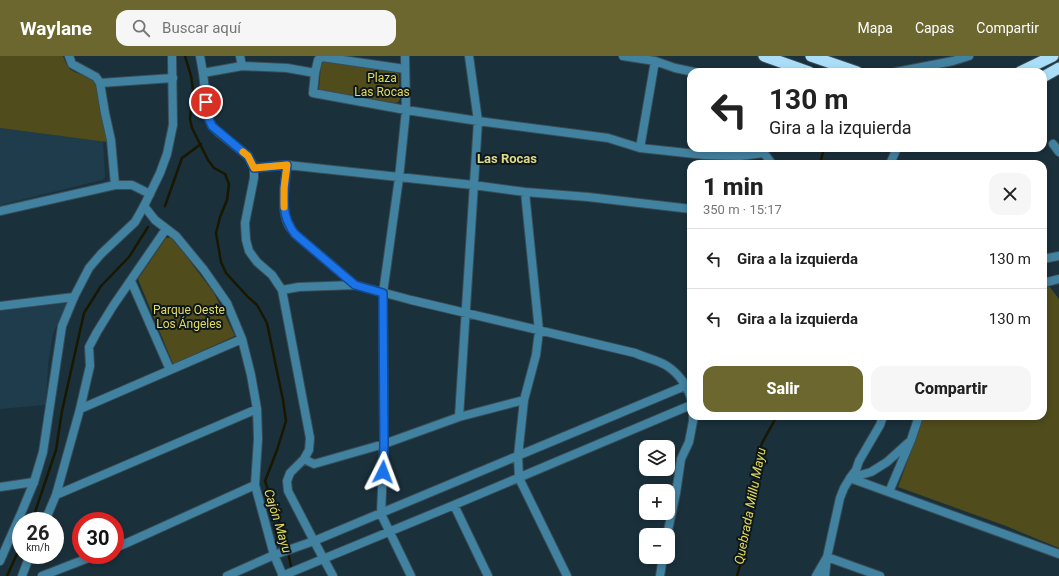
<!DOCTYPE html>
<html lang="es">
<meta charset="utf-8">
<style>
:root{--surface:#fff;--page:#f6f6f6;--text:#222;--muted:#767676;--line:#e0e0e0;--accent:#6b672e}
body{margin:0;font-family:Roboto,sans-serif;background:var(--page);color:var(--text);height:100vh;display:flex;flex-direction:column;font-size:15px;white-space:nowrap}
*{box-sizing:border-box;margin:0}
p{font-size:13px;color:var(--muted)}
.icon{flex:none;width:22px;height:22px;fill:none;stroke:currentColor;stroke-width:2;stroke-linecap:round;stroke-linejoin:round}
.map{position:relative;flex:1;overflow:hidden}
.panel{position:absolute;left:687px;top:104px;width:360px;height:260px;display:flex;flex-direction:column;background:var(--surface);border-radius:12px;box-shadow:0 2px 6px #0003}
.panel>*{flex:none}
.top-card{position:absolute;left:687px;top:12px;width:360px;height:84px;border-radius:12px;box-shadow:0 2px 6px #0003;background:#fff;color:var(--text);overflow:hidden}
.buttons{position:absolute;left:639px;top:384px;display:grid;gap:8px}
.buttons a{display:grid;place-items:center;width:36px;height:36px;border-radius:8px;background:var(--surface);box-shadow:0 2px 6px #0003;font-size:20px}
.speed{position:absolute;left:12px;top:456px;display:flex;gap:8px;font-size:20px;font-weight:700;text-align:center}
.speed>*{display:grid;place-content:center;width:52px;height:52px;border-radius:50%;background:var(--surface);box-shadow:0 2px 6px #0003;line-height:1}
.speed small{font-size:10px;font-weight:400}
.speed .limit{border:6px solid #d22;background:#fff;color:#111}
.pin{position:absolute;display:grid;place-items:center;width:34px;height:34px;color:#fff;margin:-17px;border:2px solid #fff;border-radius:50%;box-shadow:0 1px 4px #0007}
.me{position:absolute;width:44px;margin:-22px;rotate:3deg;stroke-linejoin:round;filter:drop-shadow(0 0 3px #0008)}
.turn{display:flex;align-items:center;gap:14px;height:84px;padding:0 16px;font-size:18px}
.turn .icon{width:52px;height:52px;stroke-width:2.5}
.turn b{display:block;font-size:28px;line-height:34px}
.round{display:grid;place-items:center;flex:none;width:42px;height:42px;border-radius:12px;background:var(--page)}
.head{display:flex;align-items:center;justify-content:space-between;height:68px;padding:0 16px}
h1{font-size:24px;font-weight:800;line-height:30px}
.button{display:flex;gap:8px;margin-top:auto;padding:8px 16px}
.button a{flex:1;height:46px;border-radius:12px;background:var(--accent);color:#fff;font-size:16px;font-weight:800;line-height:46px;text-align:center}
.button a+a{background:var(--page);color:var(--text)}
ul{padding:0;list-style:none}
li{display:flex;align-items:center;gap:12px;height:60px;padding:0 16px;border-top:1px solid var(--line)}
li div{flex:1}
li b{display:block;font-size:15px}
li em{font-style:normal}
header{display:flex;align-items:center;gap:24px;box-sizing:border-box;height:56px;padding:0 20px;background:var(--accent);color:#fff}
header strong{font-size:19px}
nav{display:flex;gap:22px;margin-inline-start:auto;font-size:14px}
.search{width:280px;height:36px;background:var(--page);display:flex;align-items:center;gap:10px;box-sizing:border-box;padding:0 14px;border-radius:12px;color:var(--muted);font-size:15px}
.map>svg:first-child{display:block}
</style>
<header>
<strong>Waylane</strong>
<div class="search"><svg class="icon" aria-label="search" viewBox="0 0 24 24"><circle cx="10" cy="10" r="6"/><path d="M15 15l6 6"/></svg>Buscar aquí</div>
<nav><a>Mapa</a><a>Capas</a><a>Compartir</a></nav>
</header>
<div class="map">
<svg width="1059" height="520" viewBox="0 0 1059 520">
<rect width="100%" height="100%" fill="#1a303b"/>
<!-- built -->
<path fill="#1e3c4b" d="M 0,72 L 103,85 L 105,121 L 102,124 L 0,149 Z
M 67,247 L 53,278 L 48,309 L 46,349 L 0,353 L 0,255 Z"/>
<!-- green -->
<path fill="#504c1c" d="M 0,0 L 63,0 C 65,4 67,11 71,14 C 77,19 88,18 93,25 C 100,33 105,73 107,86 L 0,72 Z
M 324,5 L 397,15 L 399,17 L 400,43 C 399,46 397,47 394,47 L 325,37 L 320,34 L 319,32 L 321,9 Z
M 166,182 L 171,182 L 183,196 L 214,237 L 235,280 L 173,308 L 138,223 Z
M 1049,230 L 1059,243 L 1059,492 L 1006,470 L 898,431 L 924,360 L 1043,360 L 1043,232 Z"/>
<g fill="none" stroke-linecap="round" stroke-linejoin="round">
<!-- stream -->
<path stroke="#1a1700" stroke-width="2.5" d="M 185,0 L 191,20 L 193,34 L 190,63 L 192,72 L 208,104 L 214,112 L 225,118 L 229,128 L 227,144 L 220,161 L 216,177 L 221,206 L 226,217 L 248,241 L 257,249 L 267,267 L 283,344 L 286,365 L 277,394 L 265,425 L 286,486 L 293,520
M 820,108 L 824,92
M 165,150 L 182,102 L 201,88
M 32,465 L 56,394 L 62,355 L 84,257 L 101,230 L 129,201 L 148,171
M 7,520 L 21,489
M 737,520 L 746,488 L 752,448 L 757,403 L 762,387 L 777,360"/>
<defs>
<path id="minor" d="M 69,0 L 72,8 L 96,21 L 100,27 L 105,57 L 111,84 L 115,129
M 200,0 L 203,17 L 208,61 L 212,70 L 218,76 L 248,100 L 254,112 L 254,122 L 245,167 L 246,184 L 249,195 L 257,206 L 272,219 L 282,234 L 310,382 L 309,394 L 304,403 L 290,417 L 287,425 L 288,435 L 314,485 L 685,330
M 240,0 L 242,10
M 405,0 L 406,54 L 399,122 L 383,237 L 384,388 L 381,458 L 411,520
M 623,0 L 655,5 L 675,12 L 694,16
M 405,13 L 322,1 L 318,4 L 315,17 L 313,37 L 406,54 L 478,65 L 608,82 L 640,92 L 705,99 L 740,100 L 764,97 L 772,108
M 896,16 L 953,5 L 969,0
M 203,17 L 242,10 L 287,12 L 315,17
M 100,27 L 173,22
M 1053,88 L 1059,96
M 640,92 L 655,5
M 890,108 L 897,92
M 287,109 C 285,127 280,154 289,170 C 291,173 293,175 295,178 L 355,229
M 254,112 L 287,109 L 473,129 L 525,136 L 588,141 L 691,153
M 525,136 L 539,275 L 536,299 L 524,344 L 518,400 L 519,422 L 567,520
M 144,150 L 155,164 L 176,180 L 204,214 L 227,247 L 242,283 L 251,319 L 257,353 L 258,383 L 255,429 L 274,499
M 0,155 L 115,129 L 132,129 L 150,138
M 1043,203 L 1059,200
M 131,225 L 170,314
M 1043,227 L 1059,223
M 282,234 L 299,231 L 355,229 L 411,244 L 635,297 C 644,301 660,305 667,310 C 678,317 688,330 691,343
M 0,250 L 74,241
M 80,353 L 242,283
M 459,361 L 478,65 L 469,0
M 304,403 L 314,408 L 384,388 L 459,361 L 524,344
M 850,422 L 1059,498
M 850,422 L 871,416 L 887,406 L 908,387
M 0,431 L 34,426
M 889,436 L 911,384 L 919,360
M 56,439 L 257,353
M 454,449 L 488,520
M 45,465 L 56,439 L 80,353 L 90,310 L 89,291 L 97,276 L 113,250 L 166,173
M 667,479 L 676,437 L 681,403 L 689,386 L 693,365 L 693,360
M 115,492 L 129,486 L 255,429
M 323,503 L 454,449 L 691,349
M 22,520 L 30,499
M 42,520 L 96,499
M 660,520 L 663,501
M 816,520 L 827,501 L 880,520
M 825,520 L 827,501 L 840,442 L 844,432 L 850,422 L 856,414 L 859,405 L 880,369 L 883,360"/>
<path id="tertiary" d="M 274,499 L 283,520
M 0,505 L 22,455 L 34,426 L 43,396 L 62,270 L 74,241 L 89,212 L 101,198 L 135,166 L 144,150 L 160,117 L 167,98 L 173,69 L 172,0
M 227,520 L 274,499 L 314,485 L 333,520
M 282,520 L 323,503"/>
<path id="trunk" d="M 764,0 L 809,16
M 811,0 L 857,16
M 1020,16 L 1053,0
M 1043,21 L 1059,12"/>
</defs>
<!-- minor casing -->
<use href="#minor" stroke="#384d57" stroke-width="10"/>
<!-- tertiary casing -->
<use href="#tertiary" stroke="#384d57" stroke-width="10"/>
<!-- trunk casing -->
<use href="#trunk" stroke="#384d57" stroke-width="13"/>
<!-- minor -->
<use href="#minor" stroke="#4282a1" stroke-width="8"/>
<!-- tertiary -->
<use href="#tertiary" stroke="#4282a1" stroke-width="8"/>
<!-- trunk -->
<use href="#trunk" stroke="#aadef8" stroke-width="11"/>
</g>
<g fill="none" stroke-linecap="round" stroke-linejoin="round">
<defs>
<path id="route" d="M 206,46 L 208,61 L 212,70 L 248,100 L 254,112 L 287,109 C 285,127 280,154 290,170 C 291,173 293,175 295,178 L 355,229 L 383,237 L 384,388 L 383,416"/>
</defs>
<!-- route casing -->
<use href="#route" stroke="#114b97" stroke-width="10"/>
<!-- route -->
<use href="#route" stroke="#1a73e8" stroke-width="7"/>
<!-- slow -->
<path stroke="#f59e0b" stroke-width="7" d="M 243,96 L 248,100 L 254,112 L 287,109 L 284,132 L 284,151"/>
</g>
<g text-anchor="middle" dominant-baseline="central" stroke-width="4" stroke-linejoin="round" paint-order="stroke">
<!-- park labels -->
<g font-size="12" fill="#e5dc5a" stroke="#0d171c">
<text x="382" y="22">Plaza<tspan x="382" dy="14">Las Rocas</tspan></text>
<text x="189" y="254">Parque Oeste<tspan x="189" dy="14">Los Ángeles</tspan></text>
</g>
<!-- neighbourhood labels -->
<g font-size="13" font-weight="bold" fill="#dfda8b" stroke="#0d171c">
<text x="507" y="102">Las Rocas</text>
</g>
<!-- water labels -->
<g font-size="13" font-style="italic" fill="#e3da57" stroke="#0d171c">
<text transform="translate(750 450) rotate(-79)">Quebrada Millu Mayu</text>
<text transform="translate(278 465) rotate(73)">Cajón Mayu</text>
</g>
</g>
</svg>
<div class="buttons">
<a><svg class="icon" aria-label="layers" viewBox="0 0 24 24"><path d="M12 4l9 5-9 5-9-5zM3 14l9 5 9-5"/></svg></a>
<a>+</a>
<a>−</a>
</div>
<div class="speed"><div>26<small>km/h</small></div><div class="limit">30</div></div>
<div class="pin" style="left:206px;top:46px;background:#d93025"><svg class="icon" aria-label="arrive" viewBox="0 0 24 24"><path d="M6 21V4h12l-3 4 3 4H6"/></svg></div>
<svg class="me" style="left:383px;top:416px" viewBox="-20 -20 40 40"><path d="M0-17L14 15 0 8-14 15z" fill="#1a73e8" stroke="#fff" stroke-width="4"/></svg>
<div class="top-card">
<div class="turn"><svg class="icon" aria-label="left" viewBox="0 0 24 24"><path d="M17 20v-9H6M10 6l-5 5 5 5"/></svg><div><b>130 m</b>Gira a la izquierda</div></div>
</div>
<section class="panel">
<div class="head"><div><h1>1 min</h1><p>350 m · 15:17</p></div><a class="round"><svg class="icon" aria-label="close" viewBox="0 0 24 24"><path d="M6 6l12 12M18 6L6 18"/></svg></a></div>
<ul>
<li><svg class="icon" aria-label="left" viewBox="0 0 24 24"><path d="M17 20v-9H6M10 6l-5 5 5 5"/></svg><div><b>Gira a la izquierda</b></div><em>130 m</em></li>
<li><svg class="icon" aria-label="left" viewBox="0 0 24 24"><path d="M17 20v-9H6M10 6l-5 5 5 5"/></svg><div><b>Gira a la izquierda</b></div><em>130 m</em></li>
</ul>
<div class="button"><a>Salir</a><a>Compartir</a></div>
</section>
</div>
